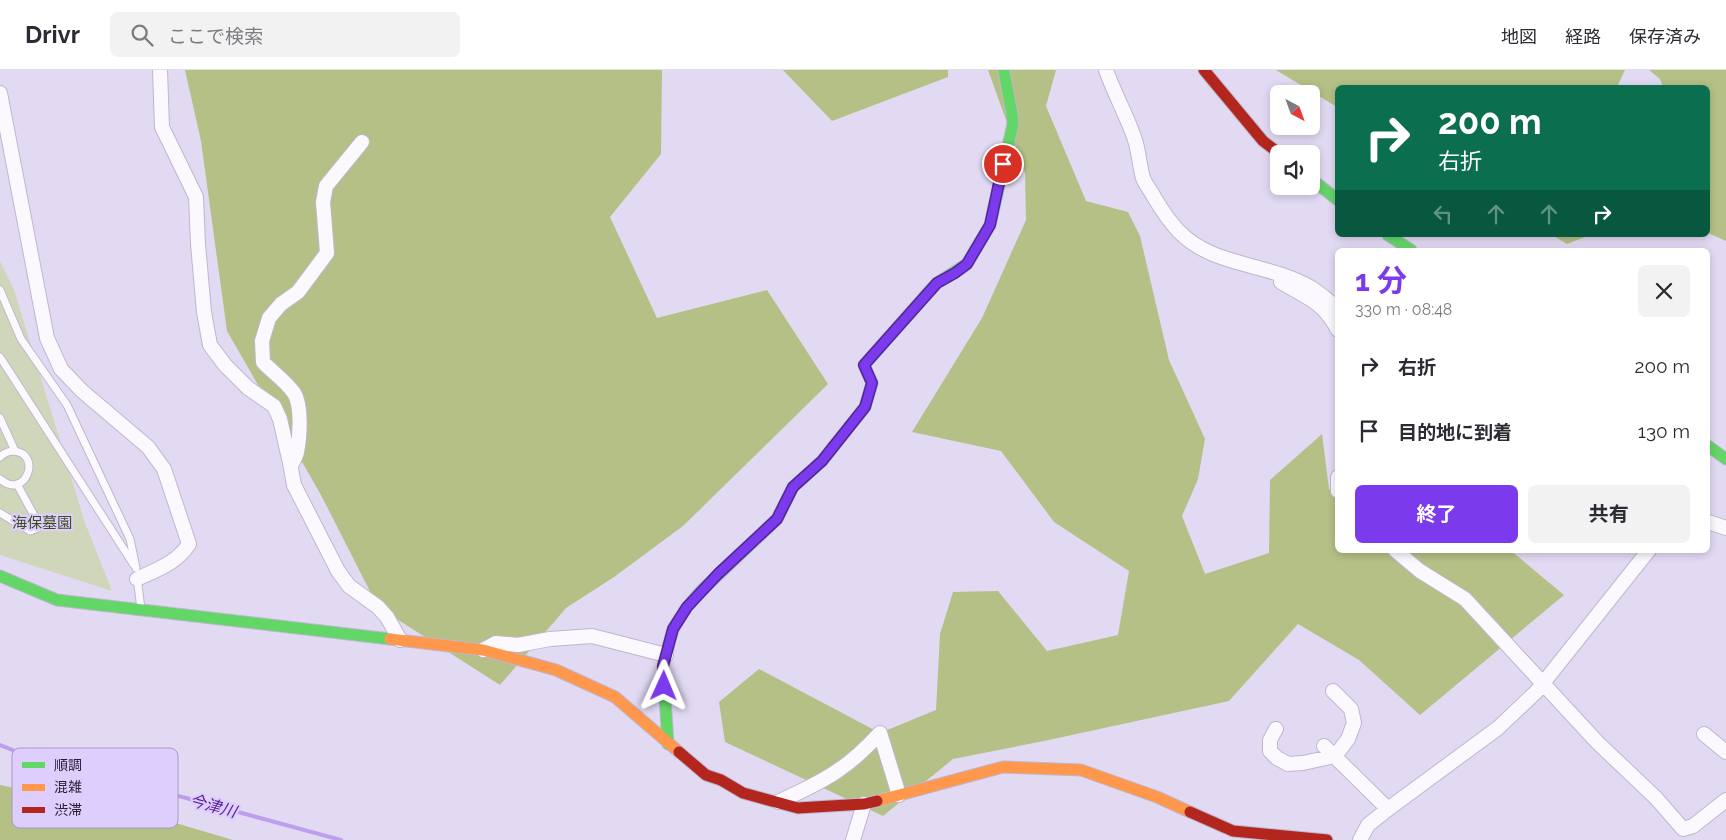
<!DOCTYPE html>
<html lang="ja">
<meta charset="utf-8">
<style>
:root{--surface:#fff;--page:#f2f2f3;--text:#2b2b33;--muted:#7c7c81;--line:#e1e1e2;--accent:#7c3aed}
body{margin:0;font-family:Raleway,"Noto Sans JP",sans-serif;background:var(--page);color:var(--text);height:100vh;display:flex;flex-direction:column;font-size:19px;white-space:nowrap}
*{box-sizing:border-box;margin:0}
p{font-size:16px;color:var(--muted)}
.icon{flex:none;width:28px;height:28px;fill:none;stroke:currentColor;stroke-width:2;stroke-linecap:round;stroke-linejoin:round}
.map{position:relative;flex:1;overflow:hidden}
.drawer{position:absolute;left:1335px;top:178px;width:375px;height:305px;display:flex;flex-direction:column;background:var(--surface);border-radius:8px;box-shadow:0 2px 8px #0003}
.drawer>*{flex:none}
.banner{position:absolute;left:1335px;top:15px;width:375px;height:152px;border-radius:8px;box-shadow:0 2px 8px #0003;background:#0b6e4f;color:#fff;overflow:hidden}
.needle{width:32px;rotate:139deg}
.buttons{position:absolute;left:1270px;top:15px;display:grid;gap:10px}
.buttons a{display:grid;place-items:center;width:50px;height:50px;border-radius:8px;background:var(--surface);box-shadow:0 2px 8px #0003;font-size:25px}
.pin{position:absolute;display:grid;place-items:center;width:42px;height:42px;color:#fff;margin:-21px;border:2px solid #fff;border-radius:50%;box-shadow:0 1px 5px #0007}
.me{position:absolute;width:55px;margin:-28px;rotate:1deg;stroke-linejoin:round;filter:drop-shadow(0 0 4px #0008)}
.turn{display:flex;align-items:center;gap:18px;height:105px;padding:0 20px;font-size:22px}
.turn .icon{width:65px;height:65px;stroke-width:2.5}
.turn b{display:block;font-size:35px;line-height:42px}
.lanes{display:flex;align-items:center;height:48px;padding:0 20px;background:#0003;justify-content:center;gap:25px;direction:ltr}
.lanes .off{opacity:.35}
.round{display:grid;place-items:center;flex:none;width:52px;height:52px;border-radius:8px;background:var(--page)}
.summary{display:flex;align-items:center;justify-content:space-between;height:85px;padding:0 20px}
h1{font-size:30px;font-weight:700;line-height:38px;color:var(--accent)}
.cta{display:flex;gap:10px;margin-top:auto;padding:10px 20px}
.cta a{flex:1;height:58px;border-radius:8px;background:var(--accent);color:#fff;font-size:20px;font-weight:700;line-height:58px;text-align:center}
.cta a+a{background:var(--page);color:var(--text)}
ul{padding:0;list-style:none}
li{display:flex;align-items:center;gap:15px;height:65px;padding:0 20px}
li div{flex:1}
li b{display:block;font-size:19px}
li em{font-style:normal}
header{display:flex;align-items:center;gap:30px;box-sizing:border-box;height:70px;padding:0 25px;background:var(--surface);border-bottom:1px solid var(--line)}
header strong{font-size:24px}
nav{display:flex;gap:28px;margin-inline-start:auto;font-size:18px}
.search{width:350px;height:45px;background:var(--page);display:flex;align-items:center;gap:12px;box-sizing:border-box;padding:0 18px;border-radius:8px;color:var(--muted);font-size:19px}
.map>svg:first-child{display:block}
</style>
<header>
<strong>Drivr</strong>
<div class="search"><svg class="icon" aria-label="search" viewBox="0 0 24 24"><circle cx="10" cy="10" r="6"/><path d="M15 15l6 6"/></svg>ここで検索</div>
<nav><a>地図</a><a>経路</a><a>保存済み</a></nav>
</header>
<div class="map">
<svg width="1726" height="770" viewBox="0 0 1726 770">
<rect width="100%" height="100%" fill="#e2d9f3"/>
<!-- green -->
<path fill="#cfd6b9" d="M 0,191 L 14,220 L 85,453 L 112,521 L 0,485 Z"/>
<!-- forest -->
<path fill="#b5c086" d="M 185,0 L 662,0 L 661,84 L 610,147 L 657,248 L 767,220 L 828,314 L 683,456 L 614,507 L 566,538 L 500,615 L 378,537 L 321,425 L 227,261 L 201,71 Z
M 783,0 L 948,0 L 948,7 L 832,51 Z
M 988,0 L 1056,0 L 1046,36 L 1086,131 L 1128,142 L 1140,166 L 1169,290 L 1205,369 L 1198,409 L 1182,446 L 1205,504 L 1269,483 L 1270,410 L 1322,364 L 1329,419 L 1337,429 L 1338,480 L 1510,480 L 1564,525 L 1420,645 L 1359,590 L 1298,554 L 1229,631 L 1044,671 L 953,689 L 883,746 L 725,672 L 719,632 L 759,599 L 880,663 L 936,640 L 940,564 L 953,522 L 998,521 L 1047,581 L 1118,565 L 1129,501 L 1054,452 L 1001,381 L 912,362 L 982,248 L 1026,150 L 1025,103 Z
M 1276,0 L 1625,0 L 1617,17 L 1338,18 L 1337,37 Z
M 1649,0 L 1726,0 L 1726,171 L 1708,163 L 1708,18 L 1663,17 L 1660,9 Z
M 1552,165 L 1590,165 L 1567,174 Z
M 0,715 L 162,749 L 233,770 L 0,770 Z"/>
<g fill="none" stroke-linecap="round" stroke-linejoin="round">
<!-- stream -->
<path stroke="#be9fee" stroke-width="4" d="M 0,675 L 33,688 L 205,733 L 341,770"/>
<defs>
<path id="lane" d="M 0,220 L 21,269 L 67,335 L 130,469 L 136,498
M 0,287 L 134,495
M 0,348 L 15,381
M 0,387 C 4,383 9,381 14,381 C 43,384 25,431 0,409
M 0,443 L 30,461 L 38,458 L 36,449 L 17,414
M 137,507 L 141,539"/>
<path id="street" d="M 160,0 L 162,57 L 196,127 L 198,174 L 204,242 L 210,275 L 225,295 L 248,318 L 274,336 L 280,349 L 290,393 L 294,415 L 338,501 L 349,516 L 378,537 L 387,547 L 400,570
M 1106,0 C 1114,23 1126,44 1134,67 C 1139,80 1139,94 1143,108 C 1145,114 1151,121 1154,127 C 1170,154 1184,172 1213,184 C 1245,197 1280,200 1310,217 C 1320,223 1328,231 1338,238
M 0,23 L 47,268 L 61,299 L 82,321 L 148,377 L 164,399 L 189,474 C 177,493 156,500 137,509
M 1281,212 C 1307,228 1323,231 1338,260
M 291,396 C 293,392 296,386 297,382 C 300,367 302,335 294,323 C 285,310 273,303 263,292 L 262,271 L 269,248 L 281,234 L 298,222 L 327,183 L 323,132 L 326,116 L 362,72
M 1338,407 L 1338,421
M 1708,452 L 1726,458
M 1395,480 L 1420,501 L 1465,529 L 1597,672 L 1656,728 L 1683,759 L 1693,756 L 1726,730
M 483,580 L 496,573 L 518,575 L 550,569 L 592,566 L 666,585
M 1276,659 L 1270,670 L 1270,681 L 1277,688 L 1288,694 L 1303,693 L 1335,686 L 1348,669 L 1354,653 L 1351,639 L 1333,621
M 1704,664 L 1726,682
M 1324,676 L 1388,739
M 778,732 C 799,722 821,713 840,699 C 855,689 868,676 880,663 L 899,725
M 853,770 L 864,734
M 1360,770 L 1368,755 L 1388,739 L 1498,658 L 1536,622 L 1649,480"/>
<path id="fast" d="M 1311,109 L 1338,130
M 1388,165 L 1411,180
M 925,226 L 937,213 L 967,194 L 990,155 L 1013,54 C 1012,36 1006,18 1004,0
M 1708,376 L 1726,389
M 0,506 L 57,530 L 390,569
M 668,674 L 663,596 L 673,559 L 687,537 L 701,521 L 777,449 L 793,417 L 822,391 L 833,377"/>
<path id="slow" d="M 833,377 L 865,337 L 872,313 L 864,295 L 925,226
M 390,569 L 483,580 L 556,600 L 615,627 L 679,682
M 877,731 L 1003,697 L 1081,700 L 1157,727 L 1190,742"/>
<path id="jam" d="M 1204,0 L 1263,71 L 1280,84
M 679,682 L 706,705 L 721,710 L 743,723 L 798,738 L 864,734 L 877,731
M 1190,742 L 1233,761 L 1327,770"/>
</defs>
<!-- lane casing -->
<use href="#lane" stroke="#bfb7cd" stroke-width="9"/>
<!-- street casing -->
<use href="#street" stroke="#bfb7cd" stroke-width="16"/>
<!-- fast casing -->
<use href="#fast" stroke="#bfb7cd" stroke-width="13"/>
<!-- slow casing -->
<use href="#slow" stroke="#bfb7cd" stroke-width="13"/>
<!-- jam casing -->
<use href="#jam" stroke="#bfb7cd" stroke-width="13"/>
<!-- lane -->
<use href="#lane" stroke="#fbf9fd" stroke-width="7"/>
<!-- street -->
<use href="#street" stroke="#fbf9fd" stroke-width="14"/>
<!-- fast -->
<use href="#fast" stroke="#63d668" stroke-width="11"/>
<!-- slow -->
<use href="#slow" stroke="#ff974d" stroke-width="11"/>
<!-- jam -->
<use href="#jam" stroke="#b3261e" stroke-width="11"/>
</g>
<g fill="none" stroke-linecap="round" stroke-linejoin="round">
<defs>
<path id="route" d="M 664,616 L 663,596 L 673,559 L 687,537 L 718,504 L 777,449 L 793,417 L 822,391 L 865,337 L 872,313 L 864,295 L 937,213 L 955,203 L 967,194 L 990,155 L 1003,94"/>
</defs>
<!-- route casing -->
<use href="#route" stroke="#51269a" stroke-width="12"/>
<!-- route -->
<use href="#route" stroke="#7c3aed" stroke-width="9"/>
</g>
<g text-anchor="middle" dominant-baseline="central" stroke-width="4.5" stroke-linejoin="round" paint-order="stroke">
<!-- park labels -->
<g font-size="15" fill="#424d1d" stroke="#decefe">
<text x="42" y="453">海保墓園</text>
</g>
<!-- water labels -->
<g font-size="16" font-style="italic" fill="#581c95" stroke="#decefe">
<text transform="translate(213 736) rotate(15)">今津川</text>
</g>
</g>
<!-- legend -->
<rect x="12" y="678" width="166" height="80" rx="8" fill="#decefe" stroke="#a89ac2" stroke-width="1"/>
<rect x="22" y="692" width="23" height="6" fill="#63d668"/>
<rect x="22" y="714" width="23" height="7" fill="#ff974d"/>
<rect x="22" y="737" width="23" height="6" fill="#b3261e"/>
<g font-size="14" fill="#292037">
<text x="54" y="700">順調</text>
<text x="54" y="722">混雑</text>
<text x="54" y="745">渋滞</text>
</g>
</svg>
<div class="buttons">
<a><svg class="needle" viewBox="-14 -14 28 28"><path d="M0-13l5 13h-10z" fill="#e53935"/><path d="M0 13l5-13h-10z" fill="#7c7c81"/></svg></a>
<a><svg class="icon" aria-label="sound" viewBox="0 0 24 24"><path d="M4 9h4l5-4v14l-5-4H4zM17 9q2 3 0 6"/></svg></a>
</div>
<div class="pin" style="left:1003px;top:94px;background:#d93025"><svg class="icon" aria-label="arrive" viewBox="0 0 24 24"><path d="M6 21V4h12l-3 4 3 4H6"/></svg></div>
<svg class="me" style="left:664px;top:616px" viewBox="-20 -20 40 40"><path d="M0-17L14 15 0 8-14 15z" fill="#7c3aed" stroke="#fff" stroke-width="4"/></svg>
<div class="banner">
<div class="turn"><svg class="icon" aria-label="right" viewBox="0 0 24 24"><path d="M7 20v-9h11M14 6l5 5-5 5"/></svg><div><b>200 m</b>右折</div></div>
<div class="lanes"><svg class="icon off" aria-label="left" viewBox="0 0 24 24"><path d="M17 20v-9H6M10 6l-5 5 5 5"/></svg><svg class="icon off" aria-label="ahead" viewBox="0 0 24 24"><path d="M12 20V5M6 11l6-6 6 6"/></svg><svg class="icon off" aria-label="ahead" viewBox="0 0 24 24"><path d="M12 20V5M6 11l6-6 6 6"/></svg><svg class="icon" aria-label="right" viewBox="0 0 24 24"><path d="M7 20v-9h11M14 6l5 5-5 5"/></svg></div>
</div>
<section class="drawer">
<div class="summary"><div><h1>1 分</h1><p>330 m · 08:48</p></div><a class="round"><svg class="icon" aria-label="close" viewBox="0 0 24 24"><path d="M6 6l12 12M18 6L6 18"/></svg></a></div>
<ul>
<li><svg class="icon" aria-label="right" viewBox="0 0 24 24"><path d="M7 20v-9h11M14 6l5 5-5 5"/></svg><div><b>右折</b></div><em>200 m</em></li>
<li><svg class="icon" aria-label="arrive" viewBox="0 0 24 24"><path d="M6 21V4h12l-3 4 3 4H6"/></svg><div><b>目的地に到着</b></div><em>130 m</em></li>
</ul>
<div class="cta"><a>終了</a><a>共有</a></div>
</section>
</div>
